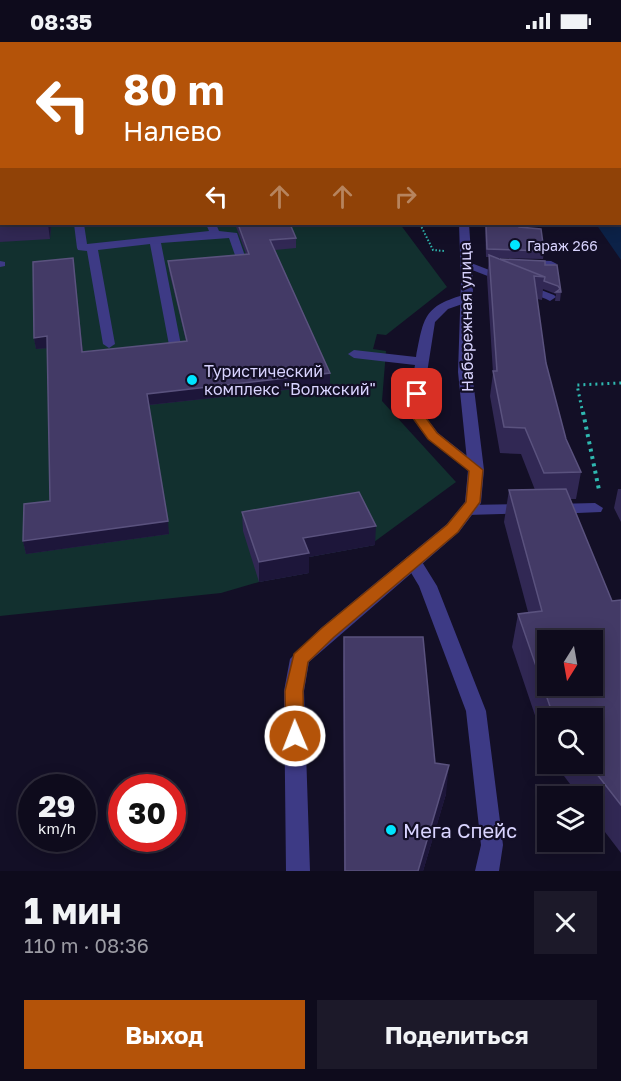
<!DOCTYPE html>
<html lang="ru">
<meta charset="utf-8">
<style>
:root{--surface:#0e0b1c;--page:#1c1929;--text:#f1f3f6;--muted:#9b9ba3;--line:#2e2b3b;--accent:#b45309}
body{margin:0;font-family:"Golos Text",sans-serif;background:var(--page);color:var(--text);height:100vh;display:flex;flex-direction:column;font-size:22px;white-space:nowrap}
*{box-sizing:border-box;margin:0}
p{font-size:20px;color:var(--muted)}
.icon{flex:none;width:33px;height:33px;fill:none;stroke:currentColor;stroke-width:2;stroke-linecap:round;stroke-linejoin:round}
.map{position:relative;height:829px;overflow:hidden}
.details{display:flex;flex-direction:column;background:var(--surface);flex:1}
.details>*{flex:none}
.banner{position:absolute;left:0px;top:0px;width:621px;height:183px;box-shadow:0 3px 15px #0003,0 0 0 2px var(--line);background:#b45309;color:#fff;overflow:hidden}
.needle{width:39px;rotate:191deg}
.controls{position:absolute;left:537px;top:588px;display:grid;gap:12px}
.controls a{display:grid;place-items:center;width:66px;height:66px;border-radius:0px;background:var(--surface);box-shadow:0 3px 15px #0003,0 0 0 2px var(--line);font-size:30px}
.speed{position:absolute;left:18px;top:732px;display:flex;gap:12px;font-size:30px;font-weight:700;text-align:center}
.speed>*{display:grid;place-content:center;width:78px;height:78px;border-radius:50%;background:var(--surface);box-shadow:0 3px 15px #0003,0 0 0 2px var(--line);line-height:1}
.speed small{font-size:15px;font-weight:400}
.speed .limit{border:9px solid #d22;background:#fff;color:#111}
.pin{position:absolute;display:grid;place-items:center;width:51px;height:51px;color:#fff;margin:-26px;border-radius:12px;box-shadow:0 3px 9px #0006}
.me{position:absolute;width:66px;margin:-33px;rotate:359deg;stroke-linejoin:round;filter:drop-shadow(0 0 4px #0008)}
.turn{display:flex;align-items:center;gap:21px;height:126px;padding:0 24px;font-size:27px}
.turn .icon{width:78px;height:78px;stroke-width:2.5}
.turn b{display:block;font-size:42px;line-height:51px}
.lanes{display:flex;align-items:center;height:57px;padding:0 24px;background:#0003;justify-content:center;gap:30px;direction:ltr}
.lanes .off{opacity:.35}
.round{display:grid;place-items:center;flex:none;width:63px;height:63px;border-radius:0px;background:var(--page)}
.head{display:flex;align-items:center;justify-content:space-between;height:102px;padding:0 24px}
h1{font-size:36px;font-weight:700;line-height:45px}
.action{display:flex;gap:12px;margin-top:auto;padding:12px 24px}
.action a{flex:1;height:69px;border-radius:0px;background:var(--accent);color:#fff;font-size:24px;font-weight:700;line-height:69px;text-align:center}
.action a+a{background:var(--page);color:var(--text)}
.status{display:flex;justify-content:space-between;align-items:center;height:42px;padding:0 30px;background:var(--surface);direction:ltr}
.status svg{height:16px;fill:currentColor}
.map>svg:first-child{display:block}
</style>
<div class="status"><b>08:35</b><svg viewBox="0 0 49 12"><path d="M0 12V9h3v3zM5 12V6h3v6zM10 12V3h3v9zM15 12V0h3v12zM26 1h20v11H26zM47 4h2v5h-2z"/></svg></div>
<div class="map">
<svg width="621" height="829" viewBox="0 0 621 829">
<rect width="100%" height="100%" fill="#130f26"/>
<!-- green -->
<path fill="#12302f" d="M 0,142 L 2,182 L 400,182 L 447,245 L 386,293 L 377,292 L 373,307 L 386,309 L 382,359 L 456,440 L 374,500 L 375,503 L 304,516 L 309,531 L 259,540 L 221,551 L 0,574 Z"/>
<!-- water -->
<path fill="#0c2248" d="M 493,0 L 621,0 L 621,218 L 596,182 L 620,182 L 620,2 Z"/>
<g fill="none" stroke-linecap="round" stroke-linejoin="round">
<!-- path-far2 -->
<path stroke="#2fb8b0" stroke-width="2" stroke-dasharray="1.5 2" stroke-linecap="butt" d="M 182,0 L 199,0
M 420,182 L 433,208 L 444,209"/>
<!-- path-far1 -->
<path stroke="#2fb8b0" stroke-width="3" stroke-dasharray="2 4" stroke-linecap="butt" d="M 583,372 L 577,343 L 621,341"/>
<!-- path -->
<path stroke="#2fb8b0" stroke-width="4" stroke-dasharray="3 4.5" stroke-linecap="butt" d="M 583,370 L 599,448"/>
<!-- lane -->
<path fill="#3d3a85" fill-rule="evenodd" d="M 0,123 L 2,123 L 2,129 L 0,129 Z
M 74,182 L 84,182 L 87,202 L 209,189 L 206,182 L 216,182 L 219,189 L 237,191 L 245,214 L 244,216 L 236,216 L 229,196 L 161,201 L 181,303 L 175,307 L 169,303 L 150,202 L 98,208 L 115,302 L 109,306 L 103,302 L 87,209 L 78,208 L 77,206 Z
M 526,218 L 551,219 L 557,222 L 551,225 L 522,223 L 522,219 Z
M 0,219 L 5,220 L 5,224 L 0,225 Z
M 466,219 L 554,253 L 556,255 L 550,259 L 546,257 L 462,224 L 462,220 Z
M 467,252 L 473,256 L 471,259 L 448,267 L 435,280 L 421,369 L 438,391 L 481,425 L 484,428 L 481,431 L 471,431 L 428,397 L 407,369 L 415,323 L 354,316 L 348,312 L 354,308 L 416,315 C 424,275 423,264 467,252 Z
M 595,461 L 603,466 L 601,470 L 554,472 L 546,467 L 554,462 Z
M 527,462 L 533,463 L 535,467 L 533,471 L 467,473 L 459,468 L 467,463 Z
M 413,513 L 419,515 L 437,544 L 486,669 L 503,803 L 499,829 L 475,829 L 481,803 L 466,669 L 419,544 L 404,519 L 407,515 Z"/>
<!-- street -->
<path fill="#3d3a85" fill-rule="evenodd" d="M 425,0 L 431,0 L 424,2 Z
M 459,182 L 469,182 L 473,240 L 472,330 L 484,428 L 481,461 L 459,490 L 309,620 L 304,649 L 310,829 L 286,829 L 284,649 L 290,617 L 321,586 L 447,482 L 465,460 L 468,428 L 458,330 L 461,240 Z"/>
</g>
<!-- wall -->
<path fill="#312854" d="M 0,143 L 2,143 L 2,182 L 51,182 L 50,197 L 0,200 Z
M 235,182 L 290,182 L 296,196 L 296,206 L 275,208 L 330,331 L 330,343 L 149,363 L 169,492 L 26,512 L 23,499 L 50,459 L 47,306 L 36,307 L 34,296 L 74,227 L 83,310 L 186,299 L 169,229 L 168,219 L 246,212 Z
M 485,182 L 519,182 L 519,185 L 544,209 L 543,217 L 495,216 L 500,217 L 545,223 L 561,250 L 560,259 L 555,259 L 556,252 L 543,247 L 542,258 L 537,257 L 546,321 L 566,397 L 581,430 L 576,457 L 570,457 L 612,559 L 621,558 L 621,811 L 592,773 L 592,754 L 579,754 L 555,722 L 592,722 L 592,676 L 548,676 L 548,712 L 512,605 L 518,572 L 528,570 L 504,480 L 509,448 L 535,448 L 521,412 L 500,411 L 490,354 L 493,331 L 487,235 L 489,215 L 486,215 Z
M 618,447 L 621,447 L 621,480 L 614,466 Z
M 242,470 L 375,503 L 309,515 L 309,531 L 259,540 L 243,489 Z
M 344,595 L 435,721 L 446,752 L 423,829 L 344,829 L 343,623 Z"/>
<!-- shaded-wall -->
<path fill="#1d163a" d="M 48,182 L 51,182 L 50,197 Z
M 47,294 L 49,306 L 36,307 L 34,296 Z
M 330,331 L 330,343 L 148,363 L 147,352 Z
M 168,479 L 169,492 L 26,512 L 23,499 Z
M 376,484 L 375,503 L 309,515 L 309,531 L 259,540 L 259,520 L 303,496 Z
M 449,723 L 446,752 L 423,829 L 418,829 Z"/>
<!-- building -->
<path fill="#433a66" stroke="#5a527e" stroke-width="1.5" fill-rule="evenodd" d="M 0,143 L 2,143 L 2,179 L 0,179 Z
M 238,182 L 290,182 L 296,196 L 270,198 L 330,331 L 147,352 L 168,479 L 23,499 L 24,462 L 50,459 L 47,294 L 34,296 L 33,220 L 73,216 L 82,310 L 187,299 L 168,219 L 249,212 Z
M 486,182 L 519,182 L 519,185 L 541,187 L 544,209 L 487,207 Z
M 489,213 L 545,235 L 534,234 L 546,321 L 566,397 L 581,430 L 544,431 L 525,386 L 504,385 L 493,329 L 497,329 Z
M 500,217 L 545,219 L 545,223 L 557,223 L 561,250 L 556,250 L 560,247 L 558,244 L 544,239 L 545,235 Z
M 566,447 L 612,559 L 621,558 L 621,763 L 589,722 L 592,722 L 592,676 L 554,676 L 518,572 L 542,569 L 509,448 ZM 548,598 L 592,598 L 592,644 L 548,644 Z
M 359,450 L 376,484 L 303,496 L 309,511 L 259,520 L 242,470 Z
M 344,595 L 423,595 L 435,721 L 449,723 L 418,829 L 345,829 Z"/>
<!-- route -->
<path fill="#b45309" stroke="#753606" stroke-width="1.5" d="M 417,349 L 423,352 L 420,368 L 437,391 L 483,428 L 480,460 L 458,490 L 334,595 L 308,620 L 303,649 L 304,694 L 302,699 L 295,701 L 288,699 L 286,694 L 285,649 L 294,612 L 322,586 L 447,483 L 466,460 L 469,429 L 428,397 L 408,369 L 410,352 Z"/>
<!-- markers -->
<g fill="#00e5ff" stroke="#130f26" stroke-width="2">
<circle cx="515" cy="203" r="6"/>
<circle cx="192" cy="338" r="6"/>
<circle cx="391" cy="788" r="6"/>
</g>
<g text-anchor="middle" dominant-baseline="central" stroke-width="4.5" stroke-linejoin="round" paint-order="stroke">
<!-- far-poi labels -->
<g font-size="14" fill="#d9d4ff" stroke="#130f26" text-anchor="start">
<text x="527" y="203">Гараж 266</text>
</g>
<!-- street labels -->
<g font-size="16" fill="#d9d4ff" stroke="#130f26">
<text transform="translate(466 275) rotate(-91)">Набережная улица</text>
</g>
<!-- poi labels -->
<g font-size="16" fill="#d9d4ff" stroke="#130f26" text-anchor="start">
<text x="204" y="329">Туристический<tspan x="204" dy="18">комплекс "Волжский"</tspan></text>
</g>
<!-- near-poi labels -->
<g font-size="20" fill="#d9d4ff" stroke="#130f26" text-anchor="start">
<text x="403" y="788">Мега Спейс</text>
</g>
</g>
</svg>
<div class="controls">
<a><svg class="needle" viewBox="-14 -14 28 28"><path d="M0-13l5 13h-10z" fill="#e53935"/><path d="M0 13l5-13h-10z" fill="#9b9ba3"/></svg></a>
<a><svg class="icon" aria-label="search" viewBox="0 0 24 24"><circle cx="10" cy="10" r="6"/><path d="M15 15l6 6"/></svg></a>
<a><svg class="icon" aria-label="layers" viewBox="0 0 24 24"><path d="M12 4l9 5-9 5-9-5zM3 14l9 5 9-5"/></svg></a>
</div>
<div class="speed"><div>29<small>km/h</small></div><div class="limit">30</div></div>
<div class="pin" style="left:417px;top:352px;background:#d93025"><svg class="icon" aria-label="arrive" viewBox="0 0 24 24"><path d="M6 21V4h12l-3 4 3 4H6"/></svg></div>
<svg class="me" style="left:295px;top:694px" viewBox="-20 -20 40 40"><circle r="17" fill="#b45309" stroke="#fff" stroke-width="3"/><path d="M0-11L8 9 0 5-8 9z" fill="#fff"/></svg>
<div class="banner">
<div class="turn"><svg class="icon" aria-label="left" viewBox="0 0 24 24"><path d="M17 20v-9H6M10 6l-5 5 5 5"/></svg><div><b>80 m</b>Налево</div></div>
<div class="lanes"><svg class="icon" aria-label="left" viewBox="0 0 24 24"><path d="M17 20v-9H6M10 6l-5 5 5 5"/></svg><svg class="icon off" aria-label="ahead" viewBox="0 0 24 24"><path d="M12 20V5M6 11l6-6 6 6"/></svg><svg class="icon off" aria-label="ahead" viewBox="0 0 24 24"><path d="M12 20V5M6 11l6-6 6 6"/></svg><svg class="icon off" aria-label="right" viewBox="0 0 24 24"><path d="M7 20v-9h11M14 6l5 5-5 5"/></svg></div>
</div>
</div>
<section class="details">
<div class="head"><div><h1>1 мин</h1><p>110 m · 08:36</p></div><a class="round"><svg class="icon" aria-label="close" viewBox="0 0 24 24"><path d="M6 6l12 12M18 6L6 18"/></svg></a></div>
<div class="action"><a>Выход</a><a>Поделиться</a></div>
</section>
